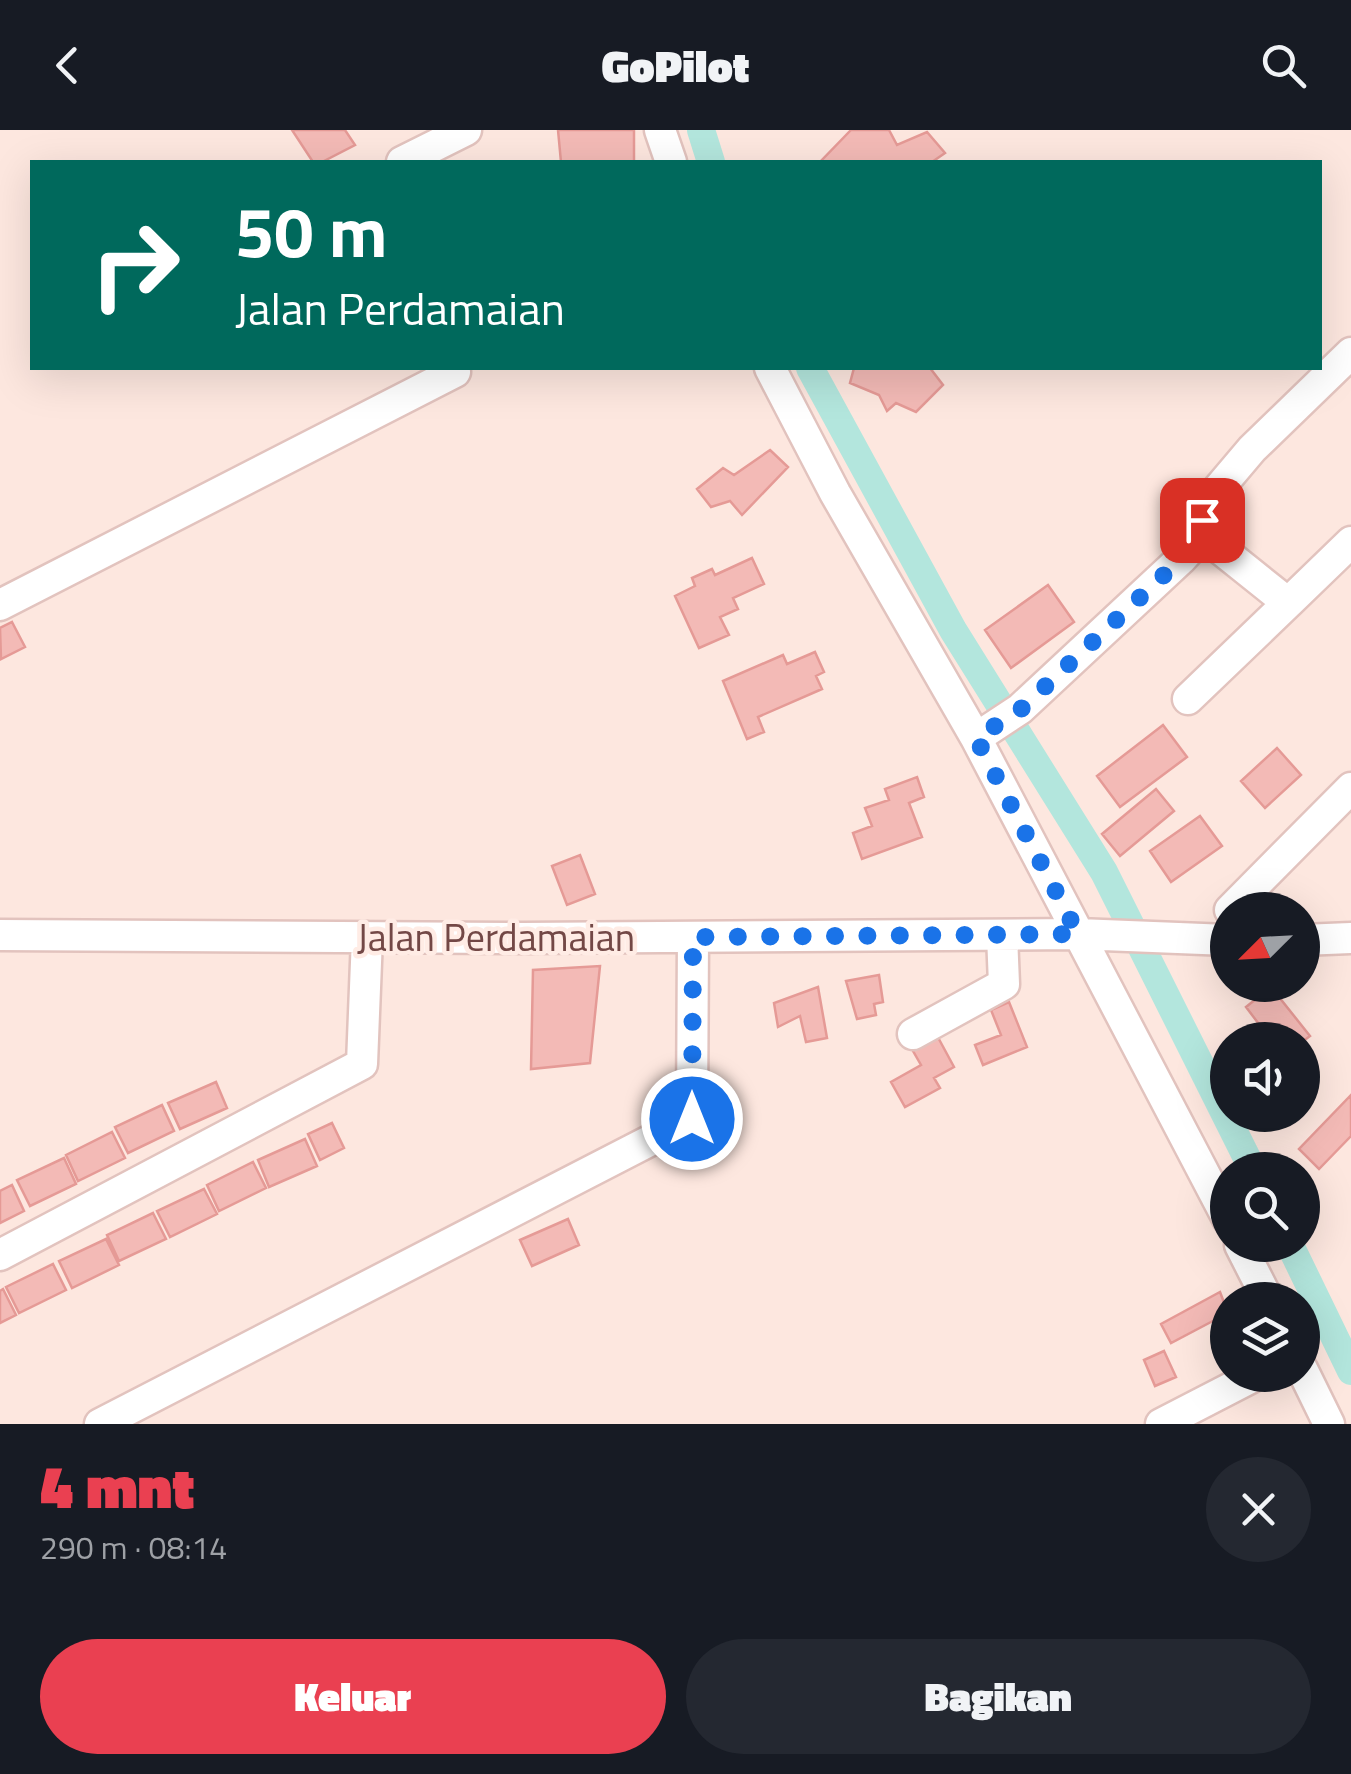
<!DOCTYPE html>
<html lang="id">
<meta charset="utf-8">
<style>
:root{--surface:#171b24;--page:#242831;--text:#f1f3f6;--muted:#9ea1a6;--accent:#ea4051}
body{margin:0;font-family:"Titillium Web",sans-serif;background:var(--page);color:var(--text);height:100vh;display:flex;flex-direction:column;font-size:38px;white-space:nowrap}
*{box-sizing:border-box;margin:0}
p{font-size:32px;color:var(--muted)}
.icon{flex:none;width:55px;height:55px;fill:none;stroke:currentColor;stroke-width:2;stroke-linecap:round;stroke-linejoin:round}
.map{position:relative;height:1294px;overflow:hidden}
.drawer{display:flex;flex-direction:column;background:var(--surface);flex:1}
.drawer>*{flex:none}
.top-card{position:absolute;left:30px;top:30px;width:1292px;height:210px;border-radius:0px;box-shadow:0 10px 40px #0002;background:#00695c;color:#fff;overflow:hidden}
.needle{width:65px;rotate:246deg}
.fabs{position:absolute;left:1210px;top:762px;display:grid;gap:20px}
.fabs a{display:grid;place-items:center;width:110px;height:110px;border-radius:50%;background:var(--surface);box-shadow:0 10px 40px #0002;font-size:50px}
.pin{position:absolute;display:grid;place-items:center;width:85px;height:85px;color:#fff;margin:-42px;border-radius:20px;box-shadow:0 5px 15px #0006}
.me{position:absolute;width:110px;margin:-55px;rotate:0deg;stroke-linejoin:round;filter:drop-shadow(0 0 8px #0008)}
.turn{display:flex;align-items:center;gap:35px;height:210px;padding:0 40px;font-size:45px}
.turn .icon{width:130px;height:130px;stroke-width:2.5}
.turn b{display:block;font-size:70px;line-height:85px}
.round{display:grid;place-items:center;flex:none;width:105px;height:105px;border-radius:52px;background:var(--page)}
.head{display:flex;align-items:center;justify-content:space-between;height:170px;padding:0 40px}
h1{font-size:60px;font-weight:800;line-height:75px;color:var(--accent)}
.cta{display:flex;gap:20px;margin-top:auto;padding:20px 40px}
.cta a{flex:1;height:115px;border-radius:60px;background:var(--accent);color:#fff;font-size:40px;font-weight:800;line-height:115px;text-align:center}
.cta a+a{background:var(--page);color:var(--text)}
header{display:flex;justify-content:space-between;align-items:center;height:130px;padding:0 40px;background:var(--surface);font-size:45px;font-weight:800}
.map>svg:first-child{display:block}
</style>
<header><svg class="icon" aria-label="back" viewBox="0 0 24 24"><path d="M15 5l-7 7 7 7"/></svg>GoPilot<svg class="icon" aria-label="search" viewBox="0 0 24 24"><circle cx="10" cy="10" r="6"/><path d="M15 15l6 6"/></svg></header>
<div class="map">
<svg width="1351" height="1294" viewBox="0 0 1351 1294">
<rect width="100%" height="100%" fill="#fde7df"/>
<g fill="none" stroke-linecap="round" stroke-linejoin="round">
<!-- canal -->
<path stroke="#b3e6dd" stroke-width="28" d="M 701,0 L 711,32
M 810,238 L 953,500 L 1104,742 L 1253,1040
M 1290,1115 L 1351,1241"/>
</g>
<!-- building -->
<path fill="#f3bab6" stroke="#e59a96" stroke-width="2.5" d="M 292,0 L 345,0 L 355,15 L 322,32 L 313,32 Z
M 558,0 L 634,0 L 634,32 L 561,32 Z
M 851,0 L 889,0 L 897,15 L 927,2 L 945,23 L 932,32 L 820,32 Z
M 854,238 L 930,238 L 943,255 L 916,282 L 896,273 L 887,281 L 879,265 L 850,253 Z
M 770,320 L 788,337 L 742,385 L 730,371 L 711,377 L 697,359 L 723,338 L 734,345 Z
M 752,428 L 764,454 L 733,468 L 738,479 L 720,487 L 729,505 L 699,518 L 675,466 L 695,456 L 692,448 L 712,439 L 715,445 Z
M 1048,455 L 1074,492 L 1011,538 L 985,500 Z
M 12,492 L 25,517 L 1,529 L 0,498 Z
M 815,522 L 824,542 L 816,546 L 822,559 L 758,587 L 764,602 L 747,609 L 723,551 L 783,525 L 787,534 Z
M 1163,595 L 1187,627 L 1120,677 L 1097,646 Z
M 1277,618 L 1301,645 L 1265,678 L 1241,651 Z
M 917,647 L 924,667 L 909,673 L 922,707 L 862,729 L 853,703 L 872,696 L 865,678 L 889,670 L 885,659 Z
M 1156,659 L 1174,681 L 1120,726 L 1102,704 Z
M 1200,686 L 1222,716 L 1171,752 L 1150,721 Z
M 580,725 L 595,764 L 567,775 L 552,736 Z
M 600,836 L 590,933 L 531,939 L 533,840 Z
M 879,845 L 883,872 L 874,874 L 876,885 L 857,889 L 846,851 Z
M 818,857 L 827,908 L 806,912 L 800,886 L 778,897 L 774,873 Z
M 1271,857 L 1310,906 L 1302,912 L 1271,910 L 1246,877 Z
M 1009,872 L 1027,917 L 983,935 L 975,915 L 1001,905 L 991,880 Z
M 934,900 L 954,937 L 934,948 L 940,958 L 905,977 L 891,952 L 921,935 L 909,914 Z
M 216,952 L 227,978 L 180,999 L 168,973 Z
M 1351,965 L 1351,1006 L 1319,1039 L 1299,1019 Z
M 162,975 L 174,1001 L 128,1023 L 115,997 Z
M 332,993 L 344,1018 L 320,1030 L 308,1004 Z
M 112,1002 L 125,1028 L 78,1051 L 66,1025 Z
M 305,1009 L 317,1036 L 269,1057 L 258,1030 Z
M 64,1028 L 76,1054 L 30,1076 L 17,1050 Z
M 253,1032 L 266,1058 L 219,1081 L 207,1055 Z
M 12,1055 L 24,1081 L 0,1093 L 0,1061 Z
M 204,1059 L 217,1084 L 170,1107 L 157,1081 Z
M 153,1083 L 166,1109 L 119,1131 L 107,1105 Z
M 568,1089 L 579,1115 L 532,1136 L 520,1110 Z
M 106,1109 L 119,1135 L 72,1158 L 59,1131 Z
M 53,1134 L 66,1160 L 19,1183 L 6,1157 Z
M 3,1159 L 16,1185 L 0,1193 L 0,1161 Z
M 1220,1162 L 1228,1183 L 1171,1213 L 1161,1194 Z
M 1164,1221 L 1176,1247 L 1155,1256 L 1144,1230 Z"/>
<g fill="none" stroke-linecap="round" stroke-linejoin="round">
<defs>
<path id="minor" d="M 660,0 L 671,32
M 402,32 L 466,0
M 770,238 L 835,363 L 976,608 L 1228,1089
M 1203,405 L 1288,473 L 1351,412
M 0,475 L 455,242
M 1188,569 L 1288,473
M 976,608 L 1020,579 L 1181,429 L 1203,405 L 1208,371 L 1252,319 L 1351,223
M 1230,780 L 1351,658
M 0,805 L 523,808 L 1078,804 L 1228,810
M 1302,810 L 1351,808
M 913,904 L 1004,854 L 1002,805
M 1240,1115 L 1268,1170
M 0,1125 L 362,934 L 367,807
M 1302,1239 L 1329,1294
M 100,1294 L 692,989 L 693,807
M 1161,1294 L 1256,1245"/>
</defs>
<!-- minor casing -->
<use href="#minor" stroke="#e2c3be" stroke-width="35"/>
<!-- minor -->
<use href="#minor" stroke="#fff" stroke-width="30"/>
</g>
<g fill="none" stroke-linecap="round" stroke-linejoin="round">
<!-- route -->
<path stroke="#1a73e8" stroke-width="18" stroke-dasharray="0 32.4" d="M 692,989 L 693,807 L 1078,804 L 976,608 L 1020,580 L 1181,429 L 1202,405 L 1202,390"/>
</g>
<g text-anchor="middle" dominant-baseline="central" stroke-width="9" stroke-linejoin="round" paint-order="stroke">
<!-- street labels -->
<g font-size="38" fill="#734846" stroke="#ffece5">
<text x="496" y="807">Jalan Perdamaian</text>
</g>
</g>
</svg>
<div class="fabs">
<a><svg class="needle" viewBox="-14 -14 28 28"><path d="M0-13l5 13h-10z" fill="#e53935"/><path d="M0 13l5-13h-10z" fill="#9ea1a6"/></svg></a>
<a><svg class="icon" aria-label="sound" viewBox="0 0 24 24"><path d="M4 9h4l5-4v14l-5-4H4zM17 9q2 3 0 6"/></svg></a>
<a><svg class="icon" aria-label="search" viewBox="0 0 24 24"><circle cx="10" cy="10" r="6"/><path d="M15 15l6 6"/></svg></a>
<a><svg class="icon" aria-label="layers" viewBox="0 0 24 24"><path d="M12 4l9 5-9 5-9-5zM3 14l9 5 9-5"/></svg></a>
</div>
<div class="pin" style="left:1202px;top:390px;background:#d93025"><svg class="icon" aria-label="arrive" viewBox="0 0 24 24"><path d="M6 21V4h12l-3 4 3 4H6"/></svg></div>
<svg class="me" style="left:692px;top:989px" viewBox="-20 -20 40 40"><circle r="17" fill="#1a73e8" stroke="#fff" stroke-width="3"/><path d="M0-11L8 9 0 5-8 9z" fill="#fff"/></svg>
<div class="top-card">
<div class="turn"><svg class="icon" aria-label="right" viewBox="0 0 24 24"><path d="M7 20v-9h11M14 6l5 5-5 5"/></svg><div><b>50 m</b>Jalan Perdamaian</div></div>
</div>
</div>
<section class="drawer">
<div class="head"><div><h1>4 mnt</h1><p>290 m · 08:14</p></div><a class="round"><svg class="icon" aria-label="close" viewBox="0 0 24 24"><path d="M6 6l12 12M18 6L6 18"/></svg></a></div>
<div class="cta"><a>Keluar</a><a>Bagikan</a></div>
</section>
